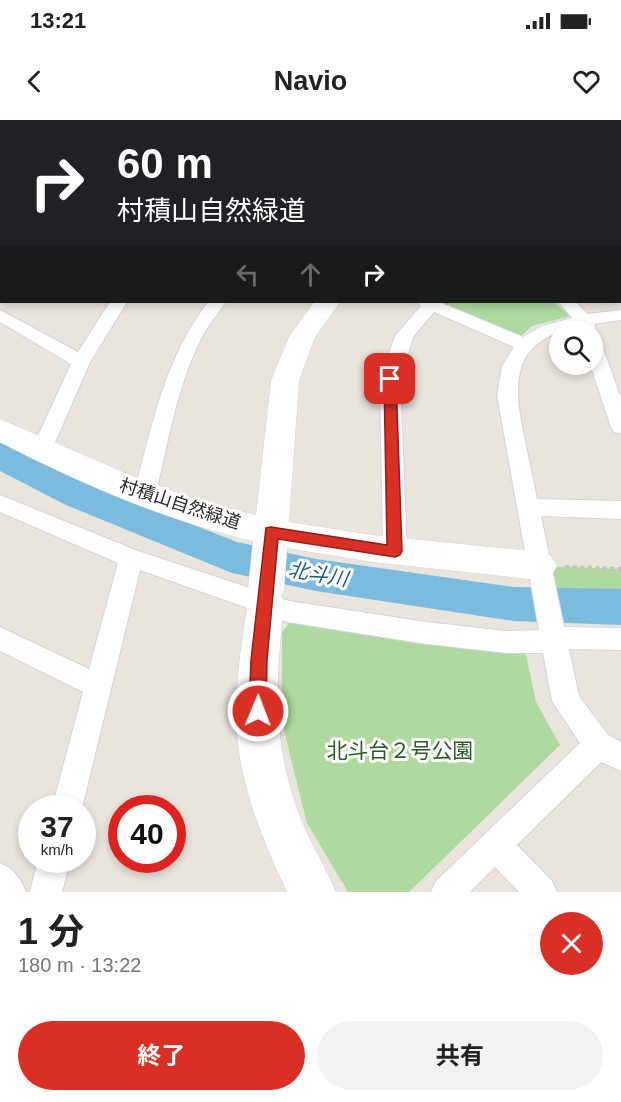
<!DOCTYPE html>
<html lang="ja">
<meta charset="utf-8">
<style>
:root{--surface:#fff;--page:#f2f2f2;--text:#222;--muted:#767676;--accent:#d93025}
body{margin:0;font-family:Helvetica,"Noto Sans JP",sans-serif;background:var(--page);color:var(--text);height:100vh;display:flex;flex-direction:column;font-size:22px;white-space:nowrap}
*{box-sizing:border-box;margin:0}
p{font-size:20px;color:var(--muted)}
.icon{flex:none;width:33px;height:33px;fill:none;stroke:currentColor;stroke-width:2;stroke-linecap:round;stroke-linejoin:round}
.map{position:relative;height:772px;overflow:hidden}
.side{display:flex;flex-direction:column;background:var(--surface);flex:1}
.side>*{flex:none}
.guide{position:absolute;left:0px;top:0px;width:621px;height:183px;box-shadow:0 3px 9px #0003;background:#202124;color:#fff;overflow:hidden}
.fabs{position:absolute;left:549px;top:201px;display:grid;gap:12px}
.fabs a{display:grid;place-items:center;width:54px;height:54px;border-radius:50%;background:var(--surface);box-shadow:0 3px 9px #0003;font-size:30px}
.speed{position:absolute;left:18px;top:675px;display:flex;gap:12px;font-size:30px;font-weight:700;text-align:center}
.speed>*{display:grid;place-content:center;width:78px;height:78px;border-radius:50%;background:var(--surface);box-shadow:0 3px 9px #0003;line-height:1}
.speed small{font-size:15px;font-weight:400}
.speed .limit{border:9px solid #d22;background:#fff;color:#111}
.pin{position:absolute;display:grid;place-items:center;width:51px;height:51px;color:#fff;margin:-26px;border-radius:12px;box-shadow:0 3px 9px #0006}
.me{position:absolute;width:66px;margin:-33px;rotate:1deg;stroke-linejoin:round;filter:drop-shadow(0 0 4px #0008)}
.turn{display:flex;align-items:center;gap:21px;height:126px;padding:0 18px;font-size:27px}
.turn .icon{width:78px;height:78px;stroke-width:2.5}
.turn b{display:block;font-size:42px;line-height:51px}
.lanes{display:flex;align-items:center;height:57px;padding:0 18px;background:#0003;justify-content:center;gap:30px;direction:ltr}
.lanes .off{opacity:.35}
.round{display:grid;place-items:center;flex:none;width:63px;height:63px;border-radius:32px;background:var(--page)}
.headline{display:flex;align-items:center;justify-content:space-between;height:102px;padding:0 18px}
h1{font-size:36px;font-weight:700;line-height:45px}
.action{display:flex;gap:12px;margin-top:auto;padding:12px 18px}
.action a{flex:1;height:69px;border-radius:36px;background:var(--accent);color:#fff;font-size:24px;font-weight:700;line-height:69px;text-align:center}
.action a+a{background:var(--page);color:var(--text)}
.status{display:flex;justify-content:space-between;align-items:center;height:42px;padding:0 30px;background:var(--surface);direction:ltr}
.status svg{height:16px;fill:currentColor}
header{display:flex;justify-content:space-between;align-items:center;height:78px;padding:0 18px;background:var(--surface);font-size:27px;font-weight:700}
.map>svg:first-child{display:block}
</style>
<div class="status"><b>13:21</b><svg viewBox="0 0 49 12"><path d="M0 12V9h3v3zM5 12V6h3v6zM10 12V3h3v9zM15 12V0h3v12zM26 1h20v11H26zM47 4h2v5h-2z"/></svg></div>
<header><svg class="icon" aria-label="back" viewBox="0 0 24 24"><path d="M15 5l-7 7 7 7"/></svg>Navio<svg class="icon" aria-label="heart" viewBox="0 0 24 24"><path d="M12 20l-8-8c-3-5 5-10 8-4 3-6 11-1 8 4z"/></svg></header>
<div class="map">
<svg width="621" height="772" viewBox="0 0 621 772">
<rect width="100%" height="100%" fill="#e9e4dc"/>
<!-- green -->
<path fill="#aed99f" d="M 438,182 L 554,182 L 570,196 L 532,206 L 520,217 Z
M 539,446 L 621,449 L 621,481 L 545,477 Z
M 290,502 L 413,523 L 526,535 L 536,582 L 560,625 L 409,772 L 348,772 L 307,703 L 282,602 L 282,512 Z"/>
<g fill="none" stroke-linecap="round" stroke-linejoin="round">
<!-- river -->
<path fill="#7bbcde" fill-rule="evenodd" d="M 0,323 L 13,327 L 92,365 L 237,422 L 316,439 L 514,467 L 621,469 L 621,505 L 514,501 L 316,471 L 232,453 L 66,385 L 0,351 Z"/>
<defs>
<path id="street" d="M 376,0 L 391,0 L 375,2 Z
M 467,0 L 479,0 L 479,2 L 467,2 Z
M 530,0 L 542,0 L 542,2 L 530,2 Z
M 595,0 L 607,0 L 608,2 L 595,2 Z
M 620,34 L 621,34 L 621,45 L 620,45 Z
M 0,61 L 2,61 L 0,70 Z
M 0,111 L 2,112 L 2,122 L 0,121 Z
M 620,114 L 621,114 L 621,124 L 620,124 Z
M 110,182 L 127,182 L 90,242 L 49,336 L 42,338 L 35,336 L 31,331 L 71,244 L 0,202 L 0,190 L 78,232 Z
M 208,182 L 226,182 C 216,196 205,209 198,225 C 176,272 168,323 156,373 L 153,379 L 145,381 L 137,379 L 134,373 C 152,305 165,238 208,182 Z
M 417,182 L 439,182 L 523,217 L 542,206 L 572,198 L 559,182 L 576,182 L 588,194 L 621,190 L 621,200 L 594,204 L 597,212 L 594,216 L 592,216 L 592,212 L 579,212 L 577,207 C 513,221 512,259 524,316 C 528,337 533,358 537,379 L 621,381 L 621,399 L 541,396 L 564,507 L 621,508 L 621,530 L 569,529 L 579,576 L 608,615 L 621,622 L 621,651 L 601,642 L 517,725 L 552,761 L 557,772 L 519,772 L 495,747 L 470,772 L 431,772 L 436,761 L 580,623 L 552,581 L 543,533 L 506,533 L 427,524 L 287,502 L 140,450 L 82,688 L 52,688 L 83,572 L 0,531 L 0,507 L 89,549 L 118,443 L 0,392 L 0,375 L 138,431 L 289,481 L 427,502 L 506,511 L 539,510 L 497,275 L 502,246 L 514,227 L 434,192 L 413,217 L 400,259 L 407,431 L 403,438 L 395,440 L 387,438 L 383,431 L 380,259 L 395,216 L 421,186 Z
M 592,217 L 598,219 L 601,223 L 621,278 L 621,314 L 614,312 L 611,307 L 590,244 L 592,244 Z
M 38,740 L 70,740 L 62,772 L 30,772 Z
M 0,743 C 14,749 20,758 26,772 L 0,772 Z"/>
<path id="secondary" d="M 621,79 L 621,93 L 620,94 L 620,80 Z
M 314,182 L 340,182 L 315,217 L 299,261 L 289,402 L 372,415 L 539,432 L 551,436 L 557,446 L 551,456 L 539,460 L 372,442 L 287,428 L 284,470 L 281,476 L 284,482 C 276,561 271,620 300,697 C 310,723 325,746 336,772 L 287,772 C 261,717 237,658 236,596 C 236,558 242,520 248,482 L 251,476 L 248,470 L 253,421 C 165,400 81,364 0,322 L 0,299 L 144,361 L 204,382 L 256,395 L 271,261 L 289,217 Z"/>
</defs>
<!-- street casing -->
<use href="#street" stroke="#d1d3df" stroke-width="2"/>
<!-- secondary casing -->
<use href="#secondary" stroke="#d1d3df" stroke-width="1"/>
<!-- path-far1 -->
<path stroke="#c3c3c3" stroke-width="2" stroke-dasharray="3 2" stroke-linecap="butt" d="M 288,2 L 292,0"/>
<!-- path -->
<path stroke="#c3c3c3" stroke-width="4" stroke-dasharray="4.5 3" stroke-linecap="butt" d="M 565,447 L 621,449"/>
<!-- street -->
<use href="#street" fill="#fff" fill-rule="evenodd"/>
<!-- secondary -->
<use href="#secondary" fill="#fff" fill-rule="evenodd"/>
</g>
<!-- route -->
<path fill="#d93025" stroke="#8d1f18" stroke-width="1.5" d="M 390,255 L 396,259 L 402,431 L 400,435 L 395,437 L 278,419 L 267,540 L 266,591 L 264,596 L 258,598 L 252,596 L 249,591 L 251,540 L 266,408 L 271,407 L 387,425 L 384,259 Z"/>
<g text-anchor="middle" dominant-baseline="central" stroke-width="6" stroke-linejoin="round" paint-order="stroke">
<!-- street labels -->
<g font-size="18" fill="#282828" stroke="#fff">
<text transform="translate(180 384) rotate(18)">村積山自然緑道</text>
</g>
<!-- water labels -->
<g font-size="20" font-style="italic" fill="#1e5a87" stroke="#fff">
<text transform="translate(318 454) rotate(10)">北斗川</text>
</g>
<!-- near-park labels -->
<g font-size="21" fill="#2a5b22" stroke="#fff">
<text x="400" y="630">北斗台２号公園</text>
</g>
</g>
</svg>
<div class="fabs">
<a><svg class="icon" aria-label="search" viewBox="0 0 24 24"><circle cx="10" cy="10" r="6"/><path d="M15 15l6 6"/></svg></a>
</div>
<div class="speed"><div>37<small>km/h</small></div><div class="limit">40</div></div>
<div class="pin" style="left:390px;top:259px;background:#d93025"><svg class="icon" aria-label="arrive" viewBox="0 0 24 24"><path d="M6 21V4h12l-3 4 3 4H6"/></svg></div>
<svg class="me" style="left:258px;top:591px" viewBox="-20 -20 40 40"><circle r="17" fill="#d93025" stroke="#fff" stroke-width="3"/><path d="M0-11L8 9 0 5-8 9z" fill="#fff"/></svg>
<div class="guide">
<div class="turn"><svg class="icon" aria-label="right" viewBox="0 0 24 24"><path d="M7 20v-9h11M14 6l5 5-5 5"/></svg><div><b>60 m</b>村積山自然緑道</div></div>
<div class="lanes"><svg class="icon off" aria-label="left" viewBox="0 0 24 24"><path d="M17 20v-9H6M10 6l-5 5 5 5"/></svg><svg class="icon off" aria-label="ahead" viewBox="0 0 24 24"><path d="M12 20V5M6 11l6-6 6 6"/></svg><svg class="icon" aria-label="right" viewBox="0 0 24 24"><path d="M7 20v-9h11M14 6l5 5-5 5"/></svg></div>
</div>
</div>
<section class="side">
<div class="headline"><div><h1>1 分</h1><p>180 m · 13:22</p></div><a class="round" style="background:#d93025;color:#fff"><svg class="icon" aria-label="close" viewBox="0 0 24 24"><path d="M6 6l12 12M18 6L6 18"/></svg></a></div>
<div class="action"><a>終了</a><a>共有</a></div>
</section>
